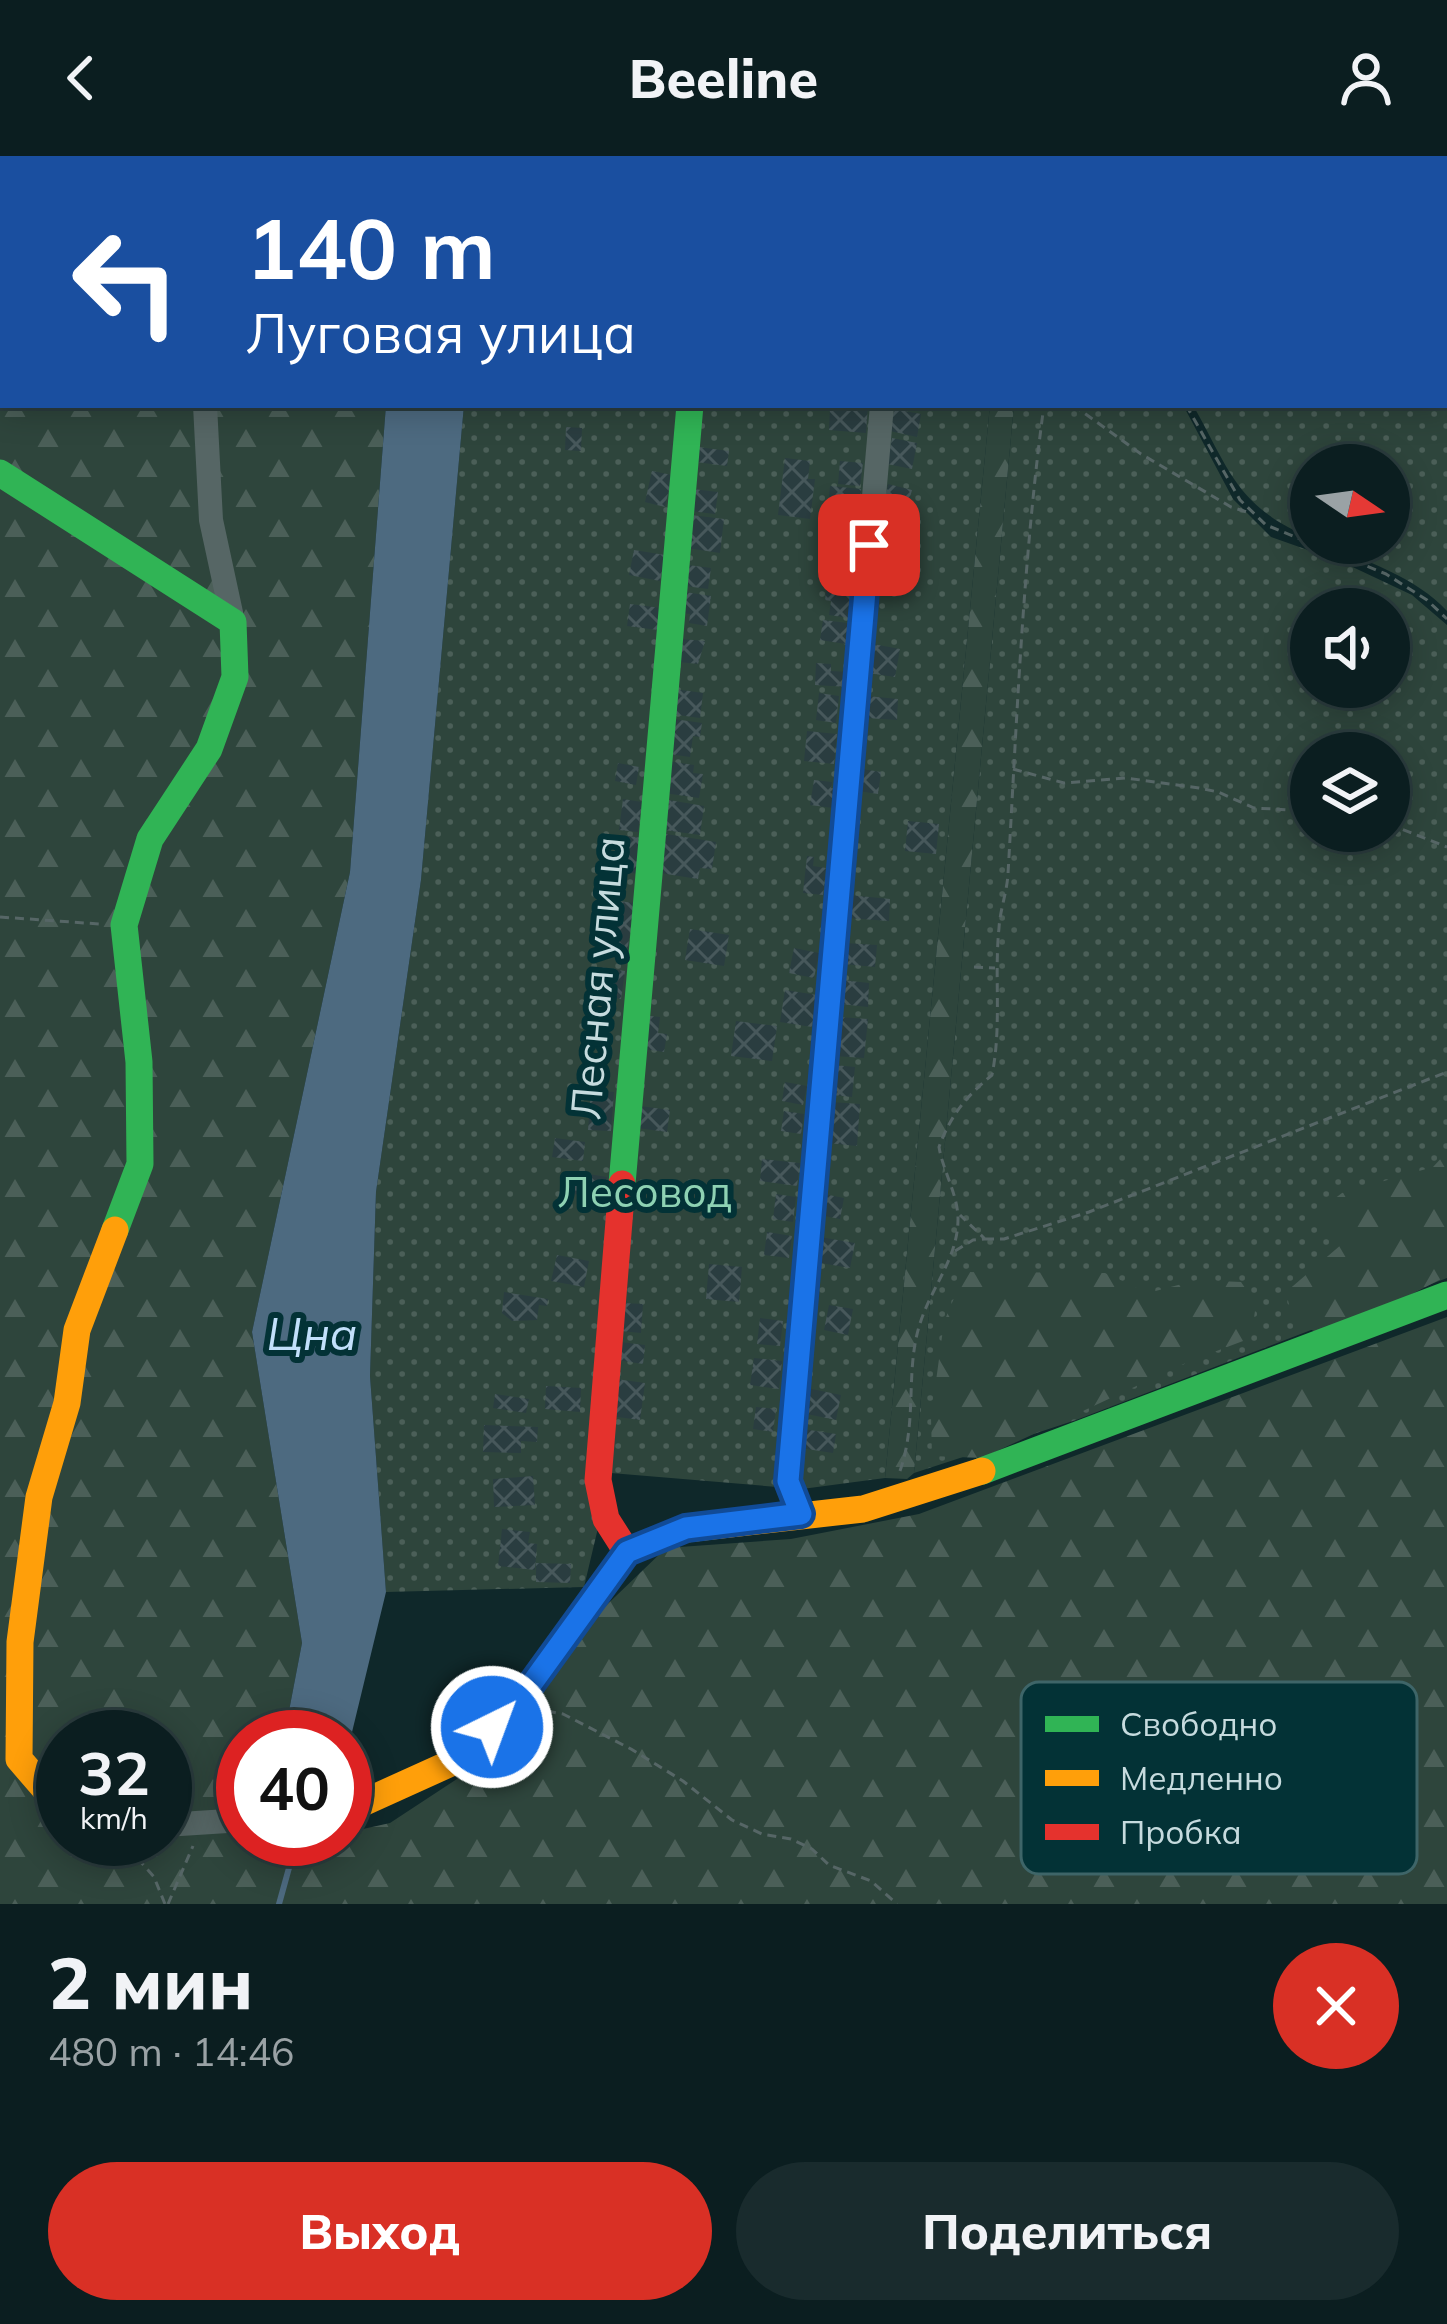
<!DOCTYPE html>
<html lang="ru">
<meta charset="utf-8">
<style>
:root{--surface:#0b1e20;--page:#192b2d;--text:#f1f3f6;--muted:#9aa2a5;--line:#2b3c3e;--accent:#d93025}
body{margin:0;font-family:Mulish,sans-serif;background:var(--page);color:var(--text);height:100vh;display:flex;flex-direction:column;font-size:45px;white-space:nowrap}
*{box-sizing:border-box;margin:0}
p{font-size:39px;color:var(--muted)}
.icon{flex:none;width:66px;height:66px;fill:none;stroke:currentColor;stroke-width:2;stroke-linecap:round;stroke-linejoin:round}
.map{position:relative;height:1748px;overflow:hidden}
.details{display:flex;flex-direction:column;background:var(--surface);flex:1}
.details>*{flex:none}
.guide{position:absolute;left:0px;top:0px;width:1449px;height:252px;box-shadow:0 6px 30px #0003,0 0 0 3px var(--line);background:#1a4fa0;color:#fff;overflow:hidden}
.needle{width:78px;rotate:103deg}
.controls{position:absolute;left:1290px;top:288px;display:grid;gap:24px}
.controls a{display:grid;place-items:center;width:120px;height:120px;border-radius:50%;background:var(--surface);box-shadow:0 6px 30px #0003,0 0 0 3px var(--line);font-size:60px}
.speed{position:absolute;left:36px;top:1554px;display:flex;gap:24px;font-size:60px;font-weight:700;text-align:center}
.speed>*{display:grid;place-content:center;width:156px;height:156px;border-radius:50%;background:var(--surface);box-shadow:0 6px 30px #0003,0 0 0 3px var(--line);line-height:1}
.speed small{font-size:30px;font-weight:400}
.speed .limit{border:18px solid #d22;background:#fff;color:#111}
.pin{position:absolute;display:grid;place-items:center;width:102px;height:102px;color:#fff;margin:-51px;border-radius:24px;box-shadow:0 6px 18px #0006}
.me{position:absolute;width:132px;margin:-66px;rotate:42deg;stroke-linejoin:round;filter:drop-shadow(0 0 9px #0008)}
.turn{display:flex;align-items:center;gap:42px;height:252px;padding:0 48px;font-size:54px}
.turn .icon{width:156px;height:156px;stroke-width:2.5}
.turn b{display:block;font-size:84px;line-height:102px}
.round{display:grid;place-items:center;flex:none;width:126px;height:126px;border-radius:63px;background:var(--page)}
.head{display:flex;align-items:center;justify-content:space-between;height:204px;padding:0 48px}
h1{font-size:72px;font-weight:800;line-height:90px}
.primary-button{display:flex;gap:24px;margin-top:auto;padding:24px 48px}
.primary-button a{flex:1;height:138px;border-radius:72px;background:var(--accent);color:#fff;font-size:48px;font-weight:800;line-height:138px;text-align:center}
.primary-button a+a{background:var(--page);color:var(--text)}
header{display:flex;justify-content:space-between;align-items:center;height:156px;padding:0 48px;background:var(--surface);font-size:54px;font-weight:800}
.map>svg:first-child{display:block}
</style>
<header><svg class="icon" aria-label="back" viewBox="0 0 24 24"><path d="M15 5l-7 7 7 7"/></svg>Beeline<svg class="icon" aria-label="person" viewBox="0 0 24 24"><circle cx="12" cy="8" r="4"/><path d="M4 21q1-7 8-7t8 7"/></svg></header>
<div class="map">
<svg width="1447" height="1748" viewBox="0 0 1447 1748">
<defs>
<pattern id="grass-dots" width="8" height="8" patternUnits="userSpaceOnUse" patternTransform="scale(3)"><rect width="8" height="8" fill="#2e453c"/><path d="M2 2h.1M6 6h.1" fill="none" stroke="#4b5f58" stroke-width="1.8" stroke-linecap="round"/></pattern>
<pattern id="forest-firs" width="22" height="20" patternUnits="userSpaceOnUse" patternTransform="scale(3)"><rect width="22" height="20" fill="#2e453c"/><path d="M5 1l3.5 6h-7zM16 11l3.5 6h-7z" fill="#4b5f58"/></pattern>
<pattern id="building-cross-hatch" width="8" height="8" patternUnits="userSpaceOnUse" patternTransform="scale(3)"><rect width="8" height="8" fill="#2a3d40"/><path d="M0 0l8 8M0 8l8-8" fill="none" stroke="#47585b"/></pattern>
</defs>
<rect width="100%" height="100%" fill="#0f282a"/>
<!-- grass -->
<path fill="url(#grass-dots)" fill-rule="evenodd" d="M 473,0 L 1447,0 L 1447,455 C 1416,421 1364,404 1322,387 L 1389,387 L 1389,309 L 1311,309 L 1311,382 C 1237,351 1230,315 1193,249 L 1446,249 L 1446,3 L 473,3 Z
M 464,249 L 990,249 L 885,1322 L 802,1333 L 611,1317 L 584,1431 L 386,1436 L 370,1220 L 376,1036 L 421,724 Z
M 1014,249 L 1183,249 L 1233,343 L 1271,381 L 1342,406 L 1412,439 L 1447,469 L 1447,1122 L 1076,1264 L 914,1317 ZM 1311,453 L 1389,453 L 1389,531 L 1311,531 ZM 1311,597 L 1389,597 L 1389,675 L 1311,675 Z"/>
<!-- forest -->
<path fill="url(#forest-firs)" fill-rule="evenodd" d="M 0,0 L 401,0 L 3,3 L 3,249 L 386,249 L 350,716 L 252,1176 L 302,1487 L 284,1581 L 243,1581 L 243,1683 L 345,1683 L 345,1677 L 390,1667 L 460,1621 L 591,1464 L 666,1392 L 791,1383 L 919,1358 L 1447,1161 L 1447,1748 L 0,1748 ZM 63,1581 L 165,1581 L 165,1683 L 63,1683 Z
M 990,249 L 1014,249 L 914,1317 L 907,1323 L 885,1322 Z
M 1447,996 L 1447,1120 L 1373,1158 L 1320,1178 L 1293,1165 L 1286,1136 L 1342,1088 L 1313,1059 L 1342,1037 L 1433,1011 Z
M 965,1116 L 1105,1117 L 1148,1137 L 1197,1124 L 1241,1126 L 1256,1148 L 1251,1182 L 1190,1205 L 982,1302 L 932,1300 L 931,1262 L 944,1166 Z"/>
<!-- water -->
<path fill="#4d6a80" d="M 386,249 L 464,249 L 421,724 L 376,1036 L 370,1220 L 386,1436 L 345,1605 L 345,1581 L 284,1581 L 302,1487 L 252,1176 L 350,716 Z"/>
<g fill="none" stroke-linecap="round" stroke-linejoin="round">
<!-- stream -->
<path stroke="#4d6a80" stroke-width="6" d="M 279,1748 L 297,1683"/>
</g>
<!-- building -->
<path fill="url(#building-cross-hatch)" d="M 830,249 L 868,249 L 866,277 L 829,274 Z
M 894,253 L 921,258 L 917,281 L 890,275 Z
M 566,271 L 582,272 L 581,295 L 565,294 Z
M 892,282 L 917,287 L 912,313 L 887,308 Z
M 698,291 L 729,295 L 727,310 L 696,306 Z
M 785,302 L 810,305 L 808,323 L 815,323 L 810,363 L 778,359 Z
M 840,305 L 863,307 L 860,330 L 838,328 Z
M 652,315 L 672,319 L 665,351 L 645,346 Z
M 888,328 L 912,334 L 906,356 L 883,351 Z
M 830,330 L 861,333 L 857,367 L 827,364 Z
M 693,333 L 718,336 L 715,358 L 691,355 Z
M 691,359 L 724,363 L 720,397 L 687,392 Z
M 884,366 L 910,371 L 905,397 L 879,392 Z
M 838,378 L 859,381 L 855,405 L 835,403 Z
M 634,394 L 665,399 L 660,425 L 629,419 Z
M 880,408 L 906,413 L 903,431 L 877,426 Z
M 688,409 L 711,412 L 708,433 L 685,430 Z
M 828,420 L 851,423 L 849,462 L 829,459 L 831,445 L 825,444 Z
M 685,436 L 711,440 L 707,470 L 689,467 L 690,458 L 683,457 Z
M 630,448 L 661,452 L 658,474 L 627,470 Z
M 823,464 L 848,467 L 846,488 L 820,484 Z
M 681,483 L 705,485 L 698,508 L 679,506 Z
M 873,488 L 900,493 L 895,521 L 868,517 Z
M 816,507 L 831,508 L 831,515 L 849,516 L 848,531 L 815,529 Z
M 675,533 L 703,537 L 700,562 L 671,558 Z
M 819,537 L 839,540 L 836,567 L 816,564 Z
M 867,540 L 898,543 L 897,564 L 866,562 Z
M 674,563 L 702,567 L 700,581 L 693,580 L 690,601 L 669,598 Z
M 807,575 L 837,578 L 834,608 L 804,605 Z
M 668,605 L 694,609 L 693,617 L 703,618 L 699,642 L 664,637 Z
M 618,607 L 639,611 L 636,629 L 615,625 Z
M 862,613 L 881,616 L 878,638 L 858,635 Z
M 814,624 L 832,626 L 831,632 L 836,633 L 833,652 L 810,649 Z
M 623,643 L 642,646 L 638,676 L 619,674 Z
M 669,644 L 704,650 L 700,679 L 664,674 Z
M 908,665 L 939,668 L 936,698 L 905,695 Z
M 666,678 L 716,686 L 712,713 L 700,712 L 698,723 L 660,717 Z
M 618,679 L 644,682 L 640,718 L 614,715 Z
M 807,700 L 814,701 L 813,710 L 826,712 L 823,739 L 803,737 Z
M 849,739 L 890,743 L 889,765 L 847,762 Z
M 603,743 L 634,747 L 627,797 L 596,793 Z
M 690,773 L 729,779 L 724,810 L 685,804 Z
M 845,787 L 877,789 L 875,811 L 843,808 Z
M 794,792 L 819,797 L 814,822 L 789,817 Z
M 600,811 L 625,815 L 621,843 L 596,839 Z
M 842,824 L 869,827 L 868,851 L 840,848 Z
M 785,834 L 817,839 L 812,871 L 780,866 Z
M 642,859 L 660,861 L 658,877 L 667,878 L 664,896 L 637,892 Z
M 838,861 L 868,863 L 864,902 L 835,900 Z
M 736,865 L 777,870 L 772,905 L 731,900 Z
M 834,909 L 855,911 L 852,941 L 832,939 Z
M 785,926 L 807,930 L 803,949 L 782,945 Z
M 591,934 L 614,936 L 611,975 L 588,974 Z
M 831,946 L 860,948 L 857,990 L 827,987 Z
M 640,950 L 670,954 L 667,976 L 637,972 Z
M 784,955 L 804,958 L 801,978 L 781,975 Z
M 555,982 L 585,986 L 583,1005 L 552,1001 Z
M 762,1003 L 800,1007 L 797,1030 L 760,1025 Z
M 576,1016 L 607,1021 L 604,1042 L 573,1038 Z
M 776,1038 L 796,1041 L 793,1066 L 773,1063 Z
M 824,1038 L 844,1042 L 840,1063 L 819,1059 Z
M 767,1076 L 792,1080 L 789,1102 L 764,1099 Z
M 820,1081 L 855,1087 L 850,1112 L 815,1106 Z
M 557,1099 L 589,1105 L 584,1131 L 551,1125 Z
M 709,1108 L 742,1111 L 739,1146 L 706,1143 Z
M 504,1136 L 548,1143 L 547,1150 L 539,1149 L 537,1164 L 512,1165 L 502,1157 Z
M 623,1147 L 643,1148 L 641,1177 L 621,1175 Z
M 829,1149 L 853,1153 L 848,1179 L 824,1174 Z
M 760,1162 L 783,1165 L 780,1190 L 757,1188 Z
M 620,1186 L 645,1189 L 643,1208 L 617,1204 Z
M 754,1202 L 782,1205 L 779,1233 L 750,1229 Z
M 616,1223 L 645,1227 L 640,1264 L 610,1260 Z
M 546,1230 L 581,1232 L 580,1256 L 545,1253 Z
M 807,1232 L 841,1239 L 836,1264 L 802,1257 Z
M 495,1238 L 529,1243 L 526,1257 L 493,1252 Z
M 756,1251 L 776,1253 L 773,1276 L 753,1273 Z
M 484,1269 L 538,1271 L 537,1286 L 521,1285 L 521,1297 L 483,1296 Z
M 803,1273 L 836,1278 L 833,1297 L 800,1292 Z
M 533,1320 L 535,1349 L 494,1351 L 493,1323 Z
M 502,1373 L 530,1376 L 528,1387 L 537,1388 L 535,1414 L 498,1410 Z
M 536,1407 L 571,1408 L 570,1427 L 536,1426 Z"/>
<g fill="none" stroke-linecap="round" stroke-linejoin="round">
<!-- path -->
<path stroke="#566666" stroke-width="3" stroke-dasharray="9 6" stroke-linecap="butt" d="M 1373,0 L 1376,3
M 1415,0 L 1415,3
M 1078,3 L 1079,0
M 1446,102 L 1447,105
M 1446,222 L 1447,226
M 1073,249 L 1141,298 L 1231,351 L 1250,357
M 1186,249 L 1240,344 L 1266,369 L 1386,418 L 1427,444 L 1447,463
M 1013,613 L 1064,627 L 1126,622 L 1199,632 L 1218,636 L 1254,652 L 1311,655
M 1389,668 L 1447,691
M 0,761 L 99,768
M 974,811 L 995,812
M 985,1083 L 1004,1083 L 1089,1056 L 1447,916
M 955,1095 L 973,1084 L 985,1083 L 960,1059
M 900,1315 C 919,1260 903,1210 923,1159 C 935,1127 958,1099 958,1063 C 958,1039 943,1015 939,991 C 951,958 967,940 992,919 C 1002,869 994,821 999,772 C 1000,754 1007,736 1008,718 C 1017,561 1023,404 1044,249
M 547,1555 L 563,1558 L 631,1593 L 683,1625 L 732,1664 L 762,1678 L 791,1683 L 812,1693 L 829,1709 L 871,1725 L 897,1748
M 104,1683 L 111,1697 L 121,1706 L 139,1704 L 154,1721 L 165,1748
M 168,1748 L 193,1690"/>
<!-- lane -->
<path stroke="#566665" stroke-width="12" d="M 869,0 L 908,3
M 950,3 L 950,0"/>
<!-- street -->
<path stroke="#566665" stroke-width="24" d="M 252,3 L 253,0
M 715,3 L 716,0
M 205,249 L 211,364 L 233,466
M 801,1358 L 788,1325 L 882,249
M 165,1669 L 243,1664"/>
<!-- fast -->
<path stroke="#30b455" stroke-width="27" d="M 0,317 L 233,466 L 235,521 L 209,593 L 150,683 L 124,769 L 139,906 L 140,1008 L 115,1074
M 622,1028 L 690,249
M 982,1315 L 1447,1139"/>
<!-- slow -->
<path stroke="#ff9f0a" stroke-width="27" d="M 63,1654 L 19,1603 L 20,1486 L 39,1341 L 67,1247 L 77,1174 L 115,1074
M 345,1655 L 462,1602 L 522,1542 L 627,1396 L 686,1373 L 863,1353 L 982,1315"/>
<!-- jam -->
<path stroke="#e5322d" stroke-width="27" d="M 622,1028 L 598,1324 L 606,1363 L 627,1396"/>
</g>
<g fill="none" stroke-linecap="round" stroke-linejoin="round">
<defs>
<path id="route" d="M 492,1571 L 522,1541 L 627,1396 L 686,1372 L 801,1358 L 788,1325 L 869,389"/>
</defs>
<!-- route casing -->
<use href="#route" stroke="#114b97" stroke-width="30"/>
<!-- route -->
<use href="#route" stroke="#1a73e8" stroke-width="21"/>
</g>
<g text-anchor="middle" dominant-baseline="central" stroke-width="12" stroke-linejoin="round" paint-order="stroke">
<!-- street labels -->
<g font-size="42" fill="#c6dbde" stroke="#033236">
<text transform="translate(597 822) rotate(-85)">Лесная улица</text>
</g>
<!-- park labels -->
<g font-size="42" fill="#8ed2b3" stroke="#033236">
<text x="645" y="1035">Лесовод</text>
</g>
<!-- water labels -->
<g font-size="45" font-style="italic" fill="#c2e0fb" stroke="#033236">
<text x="312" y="1177">Цна</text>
</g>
</g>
<!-- legend -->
<rect x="1021" y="1526" width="396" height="192" rx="18" fill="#033236" stroke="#3e6568" stroke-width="3"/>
<rect x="1045" y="1560" width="54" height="16" fill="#30b455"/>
<rect x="1045" y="1614" width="54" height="16" fill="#ff9f0a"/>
<rect x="1045" y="1668" width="54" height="16" fill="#e5322d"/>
<g font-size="33" fill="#c6dbde">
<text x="1120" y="1580">Свободно</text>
<text x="1120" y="1634">Медленно</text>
<text x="1120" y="1688">Пробка</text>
</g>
</svg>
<div class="controls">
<a><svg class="needle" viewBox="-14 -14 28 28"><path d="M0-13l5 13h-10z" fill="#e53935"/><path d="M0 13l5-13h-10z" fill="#9aa2a5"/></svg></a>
<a><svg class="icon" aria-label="sound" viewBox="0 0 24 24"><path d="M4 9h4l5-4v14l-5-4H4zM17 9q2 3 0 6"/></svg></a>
<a><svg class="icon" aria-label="layers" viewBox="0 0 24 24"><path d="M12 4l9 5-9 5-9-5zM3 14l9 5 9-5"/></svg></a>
</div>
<div class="speed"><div>32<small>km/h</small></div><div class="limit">40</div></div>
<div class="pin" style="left:869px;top:389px;background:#d93025"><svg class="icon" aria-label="arrive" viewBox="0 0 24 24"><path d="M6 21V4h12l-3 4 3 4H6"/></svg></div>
<svg class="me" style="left:492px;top:1571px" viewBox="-20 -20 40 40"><circle r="17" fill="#1a73e8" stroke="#fff" stroke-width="3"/><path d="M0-11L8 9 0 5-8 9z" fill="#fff"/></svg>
<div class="guide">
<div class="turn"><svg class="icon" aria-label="left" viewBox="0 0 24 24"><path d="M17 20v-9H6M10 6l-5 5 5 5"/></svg><div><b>140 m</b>Луговая улица</div></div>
</div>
</div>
<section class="details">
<div class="head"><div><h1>2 мин</h1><p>480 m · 14:46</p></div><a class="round" style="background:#d93025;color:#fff"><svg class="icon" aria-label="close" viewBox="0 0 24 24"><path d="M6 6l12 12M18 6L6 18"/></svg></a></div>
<div class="primary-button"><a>Выход</a><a>Поделиться</a></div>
</section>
